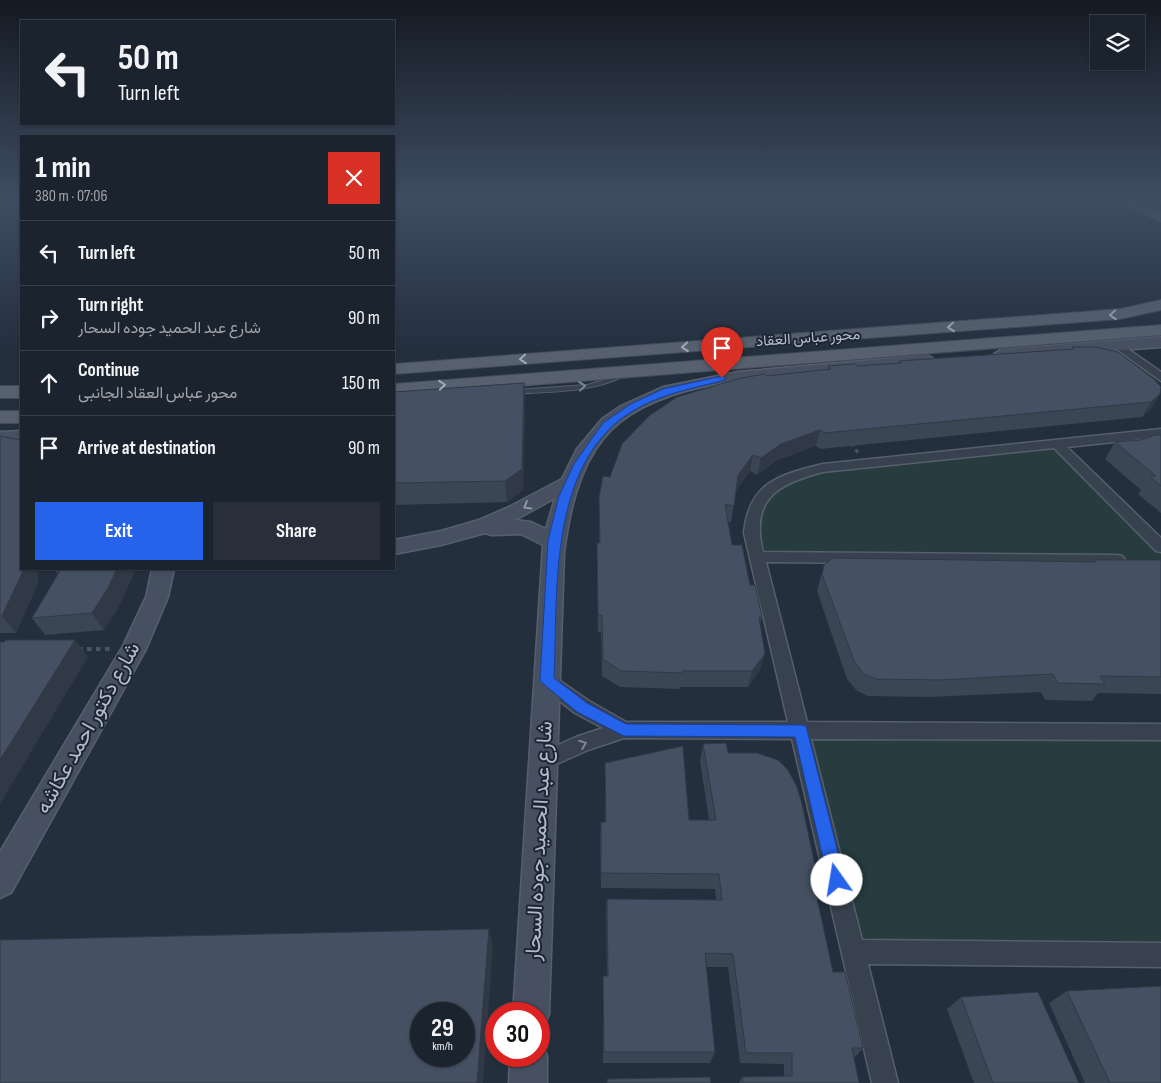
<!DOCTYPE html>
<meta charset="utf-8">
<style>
:root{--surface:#1b232e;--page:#282f3a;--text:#f1f3f6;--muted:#a0a4aa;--line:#39404a;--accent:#2563eb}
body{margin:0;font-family:"Sofia Sans Condensed",Vazirmatn,sans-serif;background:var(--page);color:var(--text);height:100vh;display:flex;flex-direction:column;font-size:19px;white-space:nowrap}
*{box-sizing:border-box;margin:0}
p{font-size:16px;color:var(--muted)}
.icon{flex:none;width:28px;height:28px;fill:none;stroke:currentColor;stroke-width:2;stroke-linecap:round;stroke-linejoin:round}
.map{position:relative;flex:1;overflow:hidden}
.panel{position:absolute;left:20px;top:135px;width:375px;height:435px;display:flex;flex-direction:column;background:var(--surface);border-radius:0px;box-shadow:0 1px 4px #0004,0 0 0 1px var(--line)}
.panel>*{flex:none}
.guide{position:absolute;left:20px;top:20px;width:375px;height:105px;border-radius:0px;box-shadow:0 1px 4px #0004,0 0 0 1px var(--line);background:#1b232e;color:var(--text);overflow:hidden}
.buttons{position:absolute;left:1090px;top:15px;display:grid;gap:10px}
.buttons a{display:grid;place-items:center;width:55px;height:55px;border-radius:0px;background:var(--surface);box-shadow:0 1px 4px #0004,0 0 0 1px var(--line);font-size:25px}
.speed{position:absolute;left:410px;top:1002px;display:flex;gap:10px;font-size:25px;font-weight:700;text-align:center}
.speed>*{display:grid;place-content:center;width:65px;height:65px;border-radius:50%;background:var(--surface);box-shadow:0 1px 4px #0004,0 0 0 1px var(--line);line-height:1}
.speed small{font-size:12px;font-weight:400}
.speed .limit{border:8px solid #d22;background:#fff;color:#111}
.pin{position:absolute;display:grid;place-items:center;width:42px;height:42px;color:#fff;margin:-51px -21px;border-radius:50% 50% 50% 0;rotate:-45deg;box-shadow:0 0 5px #0007}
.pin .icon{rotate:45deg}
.me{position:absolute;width:55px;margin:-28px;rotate:347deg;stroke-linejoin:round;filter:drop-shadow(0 0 4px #0008)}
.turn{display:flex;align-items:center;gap:18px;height:105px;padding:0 15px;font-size:22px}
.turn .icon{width:65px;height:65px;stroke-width:2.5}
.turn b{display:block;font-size:35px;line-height:42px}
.round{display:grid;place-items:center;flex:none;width:52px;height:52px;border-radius:0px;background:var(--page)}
.summary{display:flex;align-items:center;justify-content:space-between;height:85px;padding:0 15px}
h1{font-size:30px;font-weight:700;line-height:38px}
.button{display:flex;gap:10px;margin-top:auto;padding:10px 15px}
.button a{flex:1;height:58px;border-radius:0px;background:var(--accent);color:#fff;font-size:20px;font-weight:700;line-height:58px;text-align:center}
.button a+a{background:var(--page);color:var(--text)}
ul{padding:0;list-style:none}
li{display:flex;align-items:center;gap:15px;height:65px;padding:0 15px;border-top:1px solid var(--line)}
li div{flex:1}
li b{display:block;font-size:19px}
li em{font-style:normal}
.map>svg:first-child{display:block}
</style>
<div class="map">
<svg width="1161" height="1083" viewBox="0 0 1161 1083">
<rect width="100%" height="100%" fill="#242f3e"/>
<!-- green -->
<path fill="#263c3f" d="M 1057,444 L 1161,547 L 1161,560 L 757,557 L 758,500 L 808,472 Z
M 801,731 L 1161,732 L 1161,955 L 854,952 Z"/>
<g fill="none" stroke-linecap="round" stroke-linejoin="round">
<defs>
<path id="lane" d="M 624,372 L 626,373 L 626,375 C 592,393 552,391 515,394 L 512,392 L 515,390 L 587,385 L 611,378 Z"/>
<path id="street" d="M 1118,342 L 1161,372 L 1161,381 L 1114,347 L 1114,343 Z
M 1161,429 L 1161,437 L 1067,447 L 1161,538 L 1161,552 L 1156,551 L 1054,448 L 823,472 C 777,484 750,499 763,552 L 1117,555 L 1122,556 L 1125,560 L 1122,564 L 1117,565 L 766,562 L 807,722 L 1161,724 L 1161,740 L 811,739 L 862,940 L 1161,943 L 1161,967 L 868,964 L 898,1083 L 872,1083 L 792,739 L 624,738 L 588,750 L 543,770 L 536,767 L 533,761 L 536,755 L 576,737 L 603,728 L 575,713 L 541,686 L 538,681 L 541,676 L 547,674 L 553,676 L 589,701 L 626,722 L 788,722 L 744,533 C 749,482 779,475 823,464 Z"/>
<path id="secondary" d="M 1113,198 L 1127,198 L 1161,214 L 1161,221 Z
M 1151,198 L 1161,198 L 1161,203 Z
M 1161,337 L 1161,347 L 1002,359 L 994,354 L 1002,349 Z
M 927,355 L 935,360 L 933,363 C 909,369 881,368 857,370 C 783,376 652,376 603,439 C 578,470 569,514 564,553 L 549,1014 L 544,1027 L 539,1029 L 539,1014 L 513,1014 L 543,545 L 521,534 L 492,535 L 485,533 L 441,545 L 394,554 L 394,540 L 441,531 L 479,520 L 509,507 L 562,479 L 577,449 L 602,419 L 621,406 L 663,387 L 738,372 ZM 555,498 L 546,529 L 531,522 L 515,520 Z
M 21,431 L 21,441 L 0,442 L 0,432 Z
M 152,569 L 174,569 L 168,597 L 146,649 L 11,893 L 0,898 L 0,852 L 123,646 L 146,597 Z
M 539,1042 L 542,1043 L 547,1056 L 547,1083 L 509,1083 L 510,1056 L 539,1056 Z"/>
<path id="primary" d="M 1161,300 L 1161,310 L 1120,319 L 394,374 L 394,364 L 1120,309 Z
M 1161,325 L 1161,335 L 394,396 L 394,384 Z
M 0,386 L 21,386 L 21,398 L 0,398 Z
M 0,411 L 21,411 L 21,423 L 0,423 Z"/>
</defs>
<!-- lane casing -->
<use href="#lane" stroke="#565f6c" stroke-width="2"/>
<!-- street casing -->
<use href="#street" stroke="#565f6c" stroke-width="3"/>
<!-- secondary casing -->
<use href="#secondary" stroke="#565f6c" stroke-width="3"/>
<!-- primary casing -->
<use href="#primary" stroke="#414a57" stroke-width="2"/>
<!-- path-far1 -->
<path stroke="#44595c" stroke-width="3" stroke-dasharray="4 4" stroke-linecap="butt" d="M 851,443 L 859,454"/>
<!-- path -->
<path stroke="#44595c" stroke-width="4" stroke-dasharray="4.5 4.5" stroke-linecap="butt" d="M 78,649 L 114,649"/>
<!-- lane -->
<use href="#lane" fill="#38414e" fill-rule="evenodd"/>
<!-- street -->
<use href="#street" fill="#38414e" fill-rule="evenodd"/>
<!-- secondary -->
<use href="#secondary" fill="#465061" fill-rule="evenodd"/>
<!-- primary -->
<use href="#primary" fill="#56606e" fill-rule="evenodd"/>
</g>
<!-- wall -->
<path fill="#3b4654" d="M 1072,347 L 1160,394 L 1151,409 L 1142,417 L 820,449 L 816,446 L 777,460 L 757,475 L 750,471 L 736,490 L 731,522 L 728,522 L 732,545 L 750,585 L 762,617 L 760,623 L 765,654 L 760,670 L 748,687 L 680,687 L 680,689 L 620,687 L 602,676 L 601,632 L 598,632 L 597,543 L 599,543 L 599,497 L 610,477 L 767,376 L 828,369 L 828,366 L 857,366 L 898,363 L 899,361 L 1072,349 Z
M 524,383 L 525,404 L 523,490 L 507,502 L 394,505 L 394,392 Z
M 1161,435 L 1161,513 L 1138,494 L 1141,490 L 1105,459 L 1115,442 L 1141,440 Z
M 0,436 L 38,583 L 16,633 L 0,633 Z
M 1094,560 L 1161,560 L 1161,694 L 1098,693 L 1092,701 L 1045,700 L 1041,692 L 930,697 L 868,696 L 857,691 L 847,679 L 817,591 L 824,565 L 1093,562 Z
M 54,569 L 135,569 L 134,573 L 119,606 L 104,630 L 45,635 L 32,618 L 58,574 Z
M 703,744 L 728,753 L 816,870 L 812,878 L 833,972 L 863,1048 L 854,1058 L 859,1083 L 739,1083 L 742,1077 L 784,1076 L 784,1064 L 740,1063 L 728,967 L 706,967 L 715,1052 L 710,1063 L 603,1063 L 603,976 L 607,976 L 606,913 L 607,899 L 716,900 L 715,889 L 601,888 L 600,838 L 601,822 L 605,822 L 605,763 L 689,820 L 709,820 L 700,761 Z
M 1067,991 L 1161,1083 L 1085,1083 L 1049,1003 Z
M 961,997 L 1079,1083 L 974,1083 L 947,1009 Z"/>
<!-- shaded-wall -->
<path fill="#303945" d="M 524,383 L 525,404 L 523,490 L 507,502 L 505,481 Z
M 1160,394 L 1151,409 L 1142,417 L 1151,402 Z
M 820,430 L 816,446 L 777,460 L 757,475 L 761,458 L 781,444 Z
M 753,455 L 750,471 L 735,492 L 738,475 Z
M 24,569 L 38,569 L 38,583 L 16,633 L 2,616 Z
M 117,569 L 135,569 L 134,573 L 119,606 L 104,630 L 92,613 Z
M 75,640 L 88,657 L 0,804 L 0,760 Z
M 765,654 L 760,670 L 748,687 L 752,671 Z
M 489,929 L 493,947 L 483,1083 L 477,1083 Z"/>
<!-- building -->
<path fill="#455162" stroke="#303945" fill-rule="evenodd" d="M 1072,347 L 1095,347 L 1118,352 L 1154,379 L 1161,387 L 1160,394 L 1151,402 L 824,433 L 820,430 L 781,444 L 761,458 L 753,455 L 738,475 L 734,506 L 725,504 L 732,545 L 742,545 L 750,585 L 755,585 L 762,617 L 759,617 L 765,654 L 752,671 L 682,671 L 682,673 L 621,671 L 603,659 L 602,615 L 598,615 L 597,543 L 600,543 L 599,497 L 603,476 L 610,477 L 622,444 L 649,416 L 677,397 L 741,378 L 765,374 L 767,376 L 831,369 L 828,366 L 855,364 L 857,366 L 901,363 L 899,361 L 1074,349 Z
M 524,383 L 522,469 L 505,481 L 394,483 L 394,392 Z
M 1155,435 L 1161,435 L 1161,486 L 1150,476 L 1156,476 L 1115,442 L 1141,440 Z
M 0,436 L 21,440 L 21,569 L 24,569 L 2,616 L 0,616 Z
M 833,558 L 1096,562 L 1094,560 L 1161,560 L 1161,677 L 1100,676 L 1105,684 L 1058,683 L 1053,674 L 939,680 L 876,679 L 864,674 L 854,661 L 822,574 L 824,565 Z
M 61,569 L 117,569 L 108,588 L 92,613 L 32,618 Z
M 6,640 L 75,640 L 0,760 L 0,642 L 4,642 Z
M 726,743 L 728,753 L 757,753 L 778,760 L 788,770 L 797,787 L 802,804 L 816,870 L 811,870 L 833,972 L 845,972 L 863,1048 L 852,1048 L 859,1083 L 743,1083 L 742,1077 L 792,1076 L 792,1053 L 746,1053 L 733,954 L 705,953 L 715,1052 L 604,1052 L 603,976 L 608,976 L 607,899 L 722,900 L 719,874 L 601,873 L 601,822 L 606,822 L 605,763 L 683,746 L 689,820 L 716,820 L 703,744 Z
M 489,929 L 477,1083 L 0,1083 L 0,940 ZM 421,1014 L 464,1014 L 464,1056 L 421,1056 Z
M 1161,986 L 1161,1083 L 1110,1083 L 1067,991 Z
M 1038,992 L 1079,1083 L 993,1083 L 961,997 Z
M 710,1077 L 711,1083 L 607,1083 L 607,1079 Z"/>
<!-- one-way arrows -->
<defs><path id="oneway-chevron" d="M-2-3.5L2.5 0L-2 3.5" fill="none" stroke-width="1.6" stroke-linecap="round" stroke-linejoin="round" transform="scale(1.25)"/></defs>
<g stroke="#a1aab7">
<use href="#oneway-chevron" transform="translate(1113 315) rotate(175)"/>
<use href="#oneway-chevron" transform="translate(951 327) rotate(176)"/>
<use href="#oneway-chevron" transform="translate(685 347) rotate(176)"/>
<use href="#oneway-chevron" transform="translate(523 359) rotate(176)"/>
<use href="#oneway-chevron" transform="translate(442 385) rotate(-5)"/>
</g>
<g stroke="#7c8592">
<use href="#oneway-chevron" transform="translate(582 386) rotate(-6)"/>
<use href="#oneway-chevron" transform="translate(583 744) rotate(-21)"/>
</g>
<use stroke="#8e96a5" href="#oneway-chevron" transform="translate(527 506) rotate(150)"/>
<!-- sky -->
<linearGradient id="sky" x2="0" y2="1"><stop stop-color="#141a22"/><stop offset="0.57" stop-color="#3f4d63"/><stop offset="1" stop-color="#3f4d63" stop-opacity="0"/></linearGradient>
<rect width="1161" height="350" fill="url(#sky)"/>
<!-- route -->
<path fill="#2563eb" stroke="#184099" d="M 722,376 L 725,377 L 725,380 C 695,388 665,393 638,408 C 547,457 558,590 554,678 L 587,703 L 626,724 L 801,725 L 806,726 L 845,880 L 843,886 L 837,889 L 831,886 L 828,880 L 795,737 L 624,736 L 577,712 L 540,681 L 548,541 L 559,496 L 574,464 L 603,423 L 631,404 L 663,389 Z"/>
<g text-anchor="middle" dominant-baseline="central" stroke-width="4" stroke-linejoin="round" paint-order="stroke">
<!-- far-street labels -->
<g font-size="15" fill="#b4bcc9" stroke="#1d2633">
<text transform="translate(808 338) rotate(-4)">محور عباس العقاد</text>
</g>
<!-- near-street labels -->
<g font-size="21" fill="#b4bcc9" stroke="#1d2633">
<text transform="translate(88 728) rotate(-61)">شارع دكتور احمد عكاشه</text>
<text transform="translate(539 841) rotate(-87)">شارع عبد الحميد جوده السحار</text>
</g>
</g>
</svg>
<div class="buttons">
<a><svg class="icon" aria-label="layers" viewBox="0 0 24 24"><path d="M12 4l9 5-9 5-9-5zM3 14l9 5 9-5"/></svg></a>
</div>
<div class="speed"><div>29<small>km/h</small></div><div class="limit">30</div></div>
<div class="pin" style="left:722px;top:378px;background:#d93025"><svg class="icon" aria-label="arrive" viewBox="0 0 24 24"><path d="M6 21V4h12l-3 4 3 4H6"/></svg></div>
<svg class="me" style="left:837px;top:880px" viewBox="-20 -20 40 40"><circle r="19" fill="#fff"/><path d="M0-13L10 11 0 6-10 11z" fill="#2563eb"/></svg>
<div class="guide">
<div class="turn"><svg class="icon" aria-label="left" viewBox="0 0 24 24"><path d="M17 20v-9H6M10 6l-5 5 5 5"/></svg><div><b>50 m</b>Turn left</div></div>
</div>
<section class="panel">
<div class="summary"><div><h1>1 min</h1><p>380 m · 07:06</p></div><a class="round" style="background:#d93025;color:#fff"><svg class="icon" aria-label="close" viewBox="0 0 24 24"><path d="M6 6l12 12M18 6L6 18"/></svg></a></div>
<ul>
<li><svg class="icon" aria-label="left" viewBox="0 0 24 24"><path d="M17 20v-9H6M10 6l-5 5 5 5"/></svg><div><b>Turn left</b></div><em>50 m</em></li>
<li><svg class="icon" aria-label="right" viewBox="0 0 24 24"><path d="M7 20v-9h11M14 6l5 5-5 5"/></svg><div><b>Turn right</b><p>شارع عبد الحميد جوده السحار</p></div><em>90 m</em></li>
<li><svg class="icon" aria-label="ahead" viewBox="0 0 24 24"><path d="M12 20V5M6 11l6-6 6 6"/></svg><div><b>Continue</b><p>محور عباس العقاد الجانبى</p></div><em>150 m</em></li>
<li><svg class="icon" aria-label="arrive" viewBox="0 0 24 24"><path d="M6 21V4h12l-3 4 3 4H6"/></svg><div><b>Arrive at destination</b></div><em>90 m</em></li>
</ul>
<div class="button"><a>Exit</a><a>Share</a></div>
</section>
</div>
